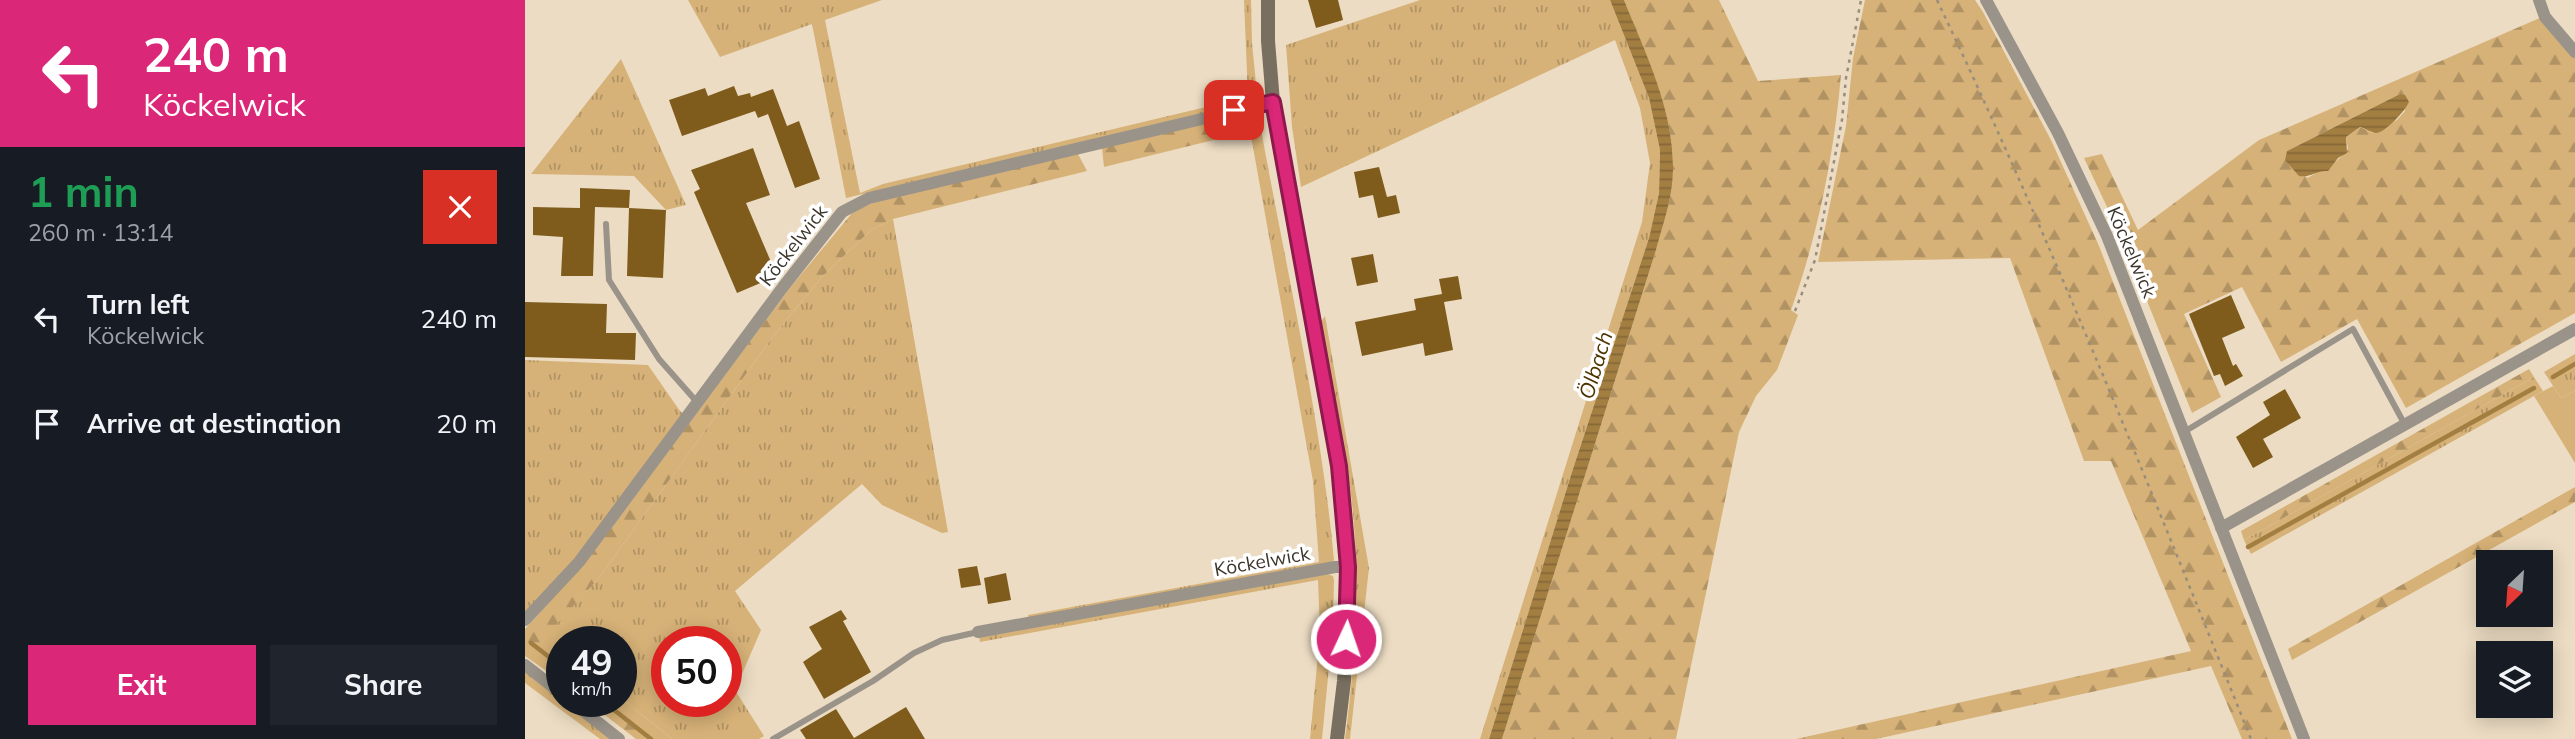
<!DOCTYPE html>
<meta charset="utf-8">
<style>
:root{--surface:#171b24;--page:#20242c;--text:#f1f3f6;--muted:#9ea1a6;--accent:#db2777}
body{margin:0;font-family:Mulish,sans-serif;background:var(--page);color:var(--text);height:100vh;display:flex;flex-direction:column;font-size:26px;white-space:nowrap}
*{box-sizing:border-box;margin:0}
p{font-size:23px;color:var(--muted)}
.icon{flex:none;width:38px;height:38px;fill:none;stroke:currentColor;stroke-width:2;stroke-linecap:round;stroke-linejoin:round}
.map{position:relative;flex:1;overflow:hidden}
.sheet{display:flex;flex-direction:column;background:var(--surface);width:525px}
.sheet>*{flex:none}
.top-card{background:#db2777;color:#fff;overflow:hidden}
.needle{width:46px;rotate:205deg}
.fabs{position:absolute;left:1951px;top:550px;display:grid;gap:14px}
.fabs a{display:grid;place-items:center;width:77px;height:77px;border-radius:0px;background:var(--surface);box-shadow:0 4px 18px #0003;font-size:35px}
.speed{position:absolute;left:21px;top:626px;display:flex;gap:14px;font-size:35px;font-weight:700;text-align:center}
.speed>*{display:grid;place-content:center;width:91px;height:91px;border-radius:50%;background:var(--surface);box-shadow:0 4px 18px #0003;line-height:1}
.speed small{font-size:18px;font-weight:400}
.speed .limit{border:10px solid #d22;background:#fff;color:#111}
.pin{position:absolute;display:grid;place-items:center;width:60px;height:60px;color:#fff;margin:-30px;border-radius:14px;box-shadow:0 4px 10px #0006}
.me{position:absolute;width:77px;margin:-38px;rotate:3deg;stroke-linejoin:round;filter:drop-shadow(0 0 5px #0008)}
.turn{display:flex;align-items:center;gap:24px;height:147px;padding:0 28px;font-size:32px}
.turn .icon{width:91px;height:91px;stroke-width:2.5}
.turn b{display:block;font-size:49px;line-height:60px}
.round{display:grid;place-items:center;flex:none;width:74px;height:74px;border-radius:0px;background:var(--page)}
.summary{display:flex;align-items:center;justify-content:space-between;height:119px;padding:0 28px}
h1{font-size:42px;font-weight:700;line-height:52px;color:#1e9e55}
.action{display:flex;gap:14px;margin-top:auto;padding:14px 28px}
.action a{flex:1;height:80px;border-radius:0px;background:var(--accent);color:#fff;font-size:28px;font-weight:700;line-height:80px;text-align:center}
.action a+a{background:var(--page);color:var(--text)}
ul{padding:0;list-style:none}
li{display:flex;align-items:center;gap:21px;height:105px;padding:0 28px}
li div{flex:1}
li b{display:block;font-size:26px}
li em{font-style:normal}
main{display:flex;flex:1;min-height:0}
.map>svg:first-child{display:block}
</style>
<main>
<section class="sheet">
<div class="top-card">
<div class="turn"><svg class="icon" aria-label="left" viewBox="0 0 24 24"><path d="M17 20v-9H6M10 6l-5 5 5 5"/></svg><div><b>240 m</b>Köckelwick</div></div>
</div>
<div class="summary"><div><h1>1 min</h1><p>260 m · 13:14</p></div><a class="round" style="background:#d93025;color:#fff"><svg class="icon" aria-label="close" viewBox="0 0 24 24"><path d="M6 6l12 12M18 6L6 18"/></svg></a></div>
<ul>
<li><svg class="icon" aria-label="left" viewBox="0 0 24 24"><path d="M17 20v-9H6M10 6l-5 5 5 5"/></svg><div><b>Turn left</b><p>Köckelwick</p></div><em>240 m</em></li>
<li><svg class="icon" aria-label="arrive" viewBox="0 0 24 24"><path d="M6 21V4h12l-3 4 3 4H6"/></svg><div><b>Arrive at destination</b></div><em>20 m</em></li>
</ul>
<div class="action"><a>Exit</a><a>Share</a></div>
</section>
<div class="map">
<svg width="2050" height="739" viewBox="0 0 2050 739">
<defs>
<pattern id="grass-tufts" width="24" height="20" patternUnits="userSpaceOnUse" patternTransform="scale(1.75)"><rect width="24" height="20" fill="#d7b278"/><path d="M3 7l-1-3M5 7V3M7 7l1-3M15 17l-1-3M17 17v-4M19 17l1-3" fill="none" stroke="#b09263"/></pattern>
<pattern id="forest-firs" width="22" height="20" patternUnits="userSpaceOnUse" patternTransform="scale(1.75)"><rect width="22" height="20" fill="#d7b278"/><path d="M5 1l3.5 6h-7zM16 11l3.5 6h-7z" fill="#b09263"/></pattern>
<pattern id="water-rules" width="6" height="5" patternUnits="userSpaceOnUse" patternTransform="scale(1.75)"><rect width="6" height="5" fill="#a27e41"/><path d="M0 2.5h6" fill="none" stroke="#856837"/></pattern>
</defs>
<rect width="100%" height="100%" fill="#ecdcc3"/>
<!-- grass -->
<path fill="url(#grass-tufts)" fill-rule="evenodd" d="M 163,0 L 357,0 L 300,20 L 335,193 L 358,184 L 723,97 L 719,0 L 726,0 L 727,43 L 732,94 L 725,102 L 321,198 L 287,24 L 195,57 Z
M 895,0 L 1085,0 L 1124,98 L 1135,150 L 1134,193 L 1124,238 L 1047,472 L 964,739 L 955,739 L 1117,222 L 1125,163 L 1115,108 L 1090,40 L 776,187 L 767,127 L 761,45 Z
M 96,59 L 161,205 L 141,210 L 109,176 L 6,174 Z
M 722,114 L 734,118 C 760,265 795,411 809,560 L 805,564 L 504,620 L 503,615 L 794,562 L 788,481 Z
M 368,219 L 423,532 L 417,533 L 357,505 L 337,484 L 210,591 L 236,630 L 210,690 L 239,736 L 234,739 L 147,739 L 96,698 L 96,642 L 37,642 L 37,651 L 19,637 L 73,579 L 247,338 L 295,279 L 346,230 ZM 142,642 L 201,642 L 201,702 L 142,702 Z
M 800,316 L 844,568 L 825,739 L 820,739 C 829,673 833,607 830,541 C 826,467 810,395 795,323 Z
M 2050,354 L 2050,391 L 2036,398 L 2019,372 Z
M 0,360 L 123,365 L 155,411 L 161,416 L 52,561 L 0,617 Z
M 2009,377 L 2018,391 L 1726,554 L 1719,540 Z
M 803,574 L 808,576 L 809,580 L 808,626 L 797,739 L 785,739 L 795,633 L 793,580 L 455,642 L 454,636 Z
M 0,671 L 37,698 L 37,702 L 42,702 L 89,739 L 75,739 L 0,683 Z"/>
<!-- forest -->
<path fill="url(#forest-firs)" fill-rule="evenodd" d="M 1099,0 L 1194,0 L 1233,81 L 1316,75 C 1309,155 1293,235 1266,310 L 1273,315 L 1252,370 L 1231,396 L 1214,432 L 1151,739 L 977,739 L 1131,250 C 1138,224 1148,197 1148,170 C 1149,110 1120,55 1099,0 Z
M 1340,0 L 1450,0 L 1458,12 L 1526,140 L 1574,246 L 1767,739 L 1717,739 L 1686,666 L 1351,739 L 1271,739 L 1666,651 L 1586,461 L 1559,461 L 1485,258 L 1293,262 L 1321,126 L 1328,58 Z
M 2017,17 L 2050,57 L 2050,313 L 1881,408 L 1832,319 L 1756,362 L 1717,287 L 1659,314 L 1696,397 L 1667,413 L 1598,241 L 1559,158 L 1577,154 L 1613,230 L 1734,140 ZM 1875,94 L 1880,111 L 1872,120 L 1848,133 L 1835,127 L 1821,137 L 1823,149 C 1814,162 1796,171 1782,178 L 1762,151 Z
M 722,114 L 725,131 L 579,167 L 577,148 Z
M 553,154 L 562,171 L 368,219 L 346,230 L 295,279 L 247,338 L 73,579 L 20,637 L 37,651 L 37,682 L 0,656 L 0,629 L 63,559 L 264,289 L 328,212 L 360,197 Z
M 2004,369 L 2009,377 L 1719,540 L 1716,531 Z
M 2050,487 L 2050,502 L 1767,660 L 1763,649 Z
M 96,698 L 147,739 L 111,739 L 63,702 L 96,702 Z"/>
<!-- park -->
<path fill="#d7b278" d="M 2028,386 L 2036,398 L 2050,391 L 2050,463 L 2009,396 Z"/>
<!-- water -->
<path fill="url(#water-rules)" d="M 1085,0 L 1099,0 C 1121,55 1149,110 1148,170 C 1148,197 1138,224 1131,250 L 977,739 L 964,739 L 1047,472 L 1124,238 L 1134,193 L 1135,150 L 1124,98 Z
M 1875,94 L 1880,95 L 1884,102 C 1880,111 1860,133 1851,133 C 1847,133 1839,128 1835,127 L 1821,137 L 1822,153 L 1813,158 L 1803,171 C 1792,170 1785,178 1774,176 L 1760,160 L 1762,151 Z"/>
<g fill="none" stroke-linecap="round" stroke-linejoin="round">
<!-- stream -->
<path stroke="#a27e41" stroke-width="4.5" d="M 2028,377 L 2050,364
M 1723,547 L 2009,388
M 6,643 L 37,667
M 79,702 L 126,739"/>
</g>
<!-- building -->
<path fill="#7f5c1c" d="M 783,0 L 813,0 L 818,20 L 791,28 Z
M 209,86 L 213,96 L 225,93 L 226,97 L 248,89 L 262,126 L 274,121 L 295,179 L 270,188 L 243,114 L 233,118 L 230,111 L 157,136 L 144,100 L 180,88 L 183,96 Z
M 228,148 L 245,195 L 221,203 L 252,276 L 212,293 L 169,192 L 175,189 L 166,170 Z
M 854,167 L 862,197 L 871,195 L 875,213 L 853,218 L 848,195 L 834,198 L 829,172 Z
M 55,188 L 105,190 L 104,208 L 70,207 L 68,276 L 36,276 L 38,237 L 8,235 L 8,207 L 55,208 Z
M 104,208 L 141,210 L 138,278 L 102,276 Z
M 848,254 L 853,282 L 832,286 L 826,258 Z
M 933,276 L 937,299 L 919,302 L 928,350 L 900,356 L 898,343 L 837,356 L 830,322 L 891,310 L 889,299 L 917,294 L 914,279 Z
M 1706,295 L 1720,328 L 1697,338 L 1708,366 L 1711,364 L 1718,376 L 1700,386 L 1695,374 L 1689,376 L 1664,314 Z
M 0,302 L 82,304 L 81,333 L 111,333 L 110,360 L 0,357 Z
M 1760,389 L 1776,418 L 1738,439 L 1748,457 L 1728,468 L 1711,437 L 1745,415 L 1738,402 Z
M 452,566 L 456,585 L 436,588 L 433,569 Z
M 481,573 L 486,600 L 463,604 L 459,578 Z
M 316,610 L 322,619 L 318,621 L 346,672 L 299,699 L 278,662 L 297,649 L 284,627 Z
M 381,707 L 400,739 L 281,739 L 275,730 L 311,709 L 329,738 Z"/>
<g fill="none" stroke-linecap="round" stroke-linejoin="round">
<!-- path -->
<path stroke="#998d7b" stroke-width="2.5" stroke-dasharray="3.5 5" stroke-linecap="butt" d="M 1412,0 C 1527,242 1626,491 1726,739
M 1270,311 L 1290,260 L 1317,120 L 1321,78 L 1336,0"/>
<!-- service -->
<path stroke="#9a9389" stroke-width="6" d="M 81,224 L 84,280 L 134,359 L 172,402
M 1659,432 L 1828,329 L 1880,425
M 248,739 L 348,681 L 389,653 L 417,640 L 453,632"/>
<!-- minor -->
<path stroke="#9a9389" stroke-width="12" d="M 1461,0 L 1533,133 L 1582,236 L 1779,739
M 2014,0 L 2020,17 L 2050,52
M 1696,528 L 2050,329
M 0,620 L 54,562 L 258,287 L 317,212 L 344,198 L 748,102
M 453,632 L 810,567 L 823,567
M 0,665 L 37,694
M 47,702 L 94,739"/>
<!-- secondary -->
<path stroke="#796f60" stroke-width="14" d="M 743,0 L 743,41 L 748,102 L 814,466 L 821,531 L 824,596 L 819,681 L 812,739"/>
</g>
<g fill="none" stroke-linecap="round" stroke-linejoin="round">
<defs>
<path id="route" d="M 709,110 L 748,102 L 814,466 L 823,567 L 821,639"/>
</defs>
<!-- route casing -->
<use href="#route" stroke="#8e194d" stroke-width="18"/>
<!-- route -->
<use href="#route" stroke="#db2777" stroke-width="12"/>
</g>
<g text-anchor="middle" dominant-baseline="central" stroke-width="7" stroke-linejoin="round" paint-order="stroke">
<!-- street labels -->
<g font-size="19" fill="#3b352b" stroke="#fff">
<text transform="translate(268 245) rotate(-52)">Köckelwick</text>
<text transform="translate(1607 252) rotate(67)">Köckelwick</text>
<text transform="translate(737 561) rotate(-10)">Köckelwick</text>
</g>
<!-- water labels -->
<g font-size="21" font-style="italic" fill="#4d3300" stroke="#fff">
<text transform="translate(1070 365) rotate(-73)">Ölbach</text>
</g>
</g>
</svg>
<div class="fabs">
<a><svg class="needle" viewBox="-14 -14 28 28"><path d="M0-13l5 13h-10z" fill="#e53935"/><path d="M0 13l5-13h-10z" fill="#9ea1a6"/></svg></a>
<a><svg class="icon" aria-label="layers" viewBox="0 0 24 24"><path d="M12 4l9 5-9 5-9-5zM3 14l9 5 9-5"/></svg></a>
</div>
<div class="speed"><div>49<small>km/h</small></div><div class="limit">50</div></div>
<div class="pin" style="left:709px;top:110px;background:#d93025"><svg class="icon" aria-label="arrive" viewBox="0 0 24 24"><path d="M6 21V4h12l-3 4 3 4H6"/></svg></div>
<svg class="me" style="left:821px;top:639px" viewBox="-20 -20 40 40"><circle r="17" fill="#db2777" stroke="#fff" stroke-width="3"/><path d="M0-11L8 9 0 5-8 9z" fill="#fff"/></svg>
</div>
</main>
